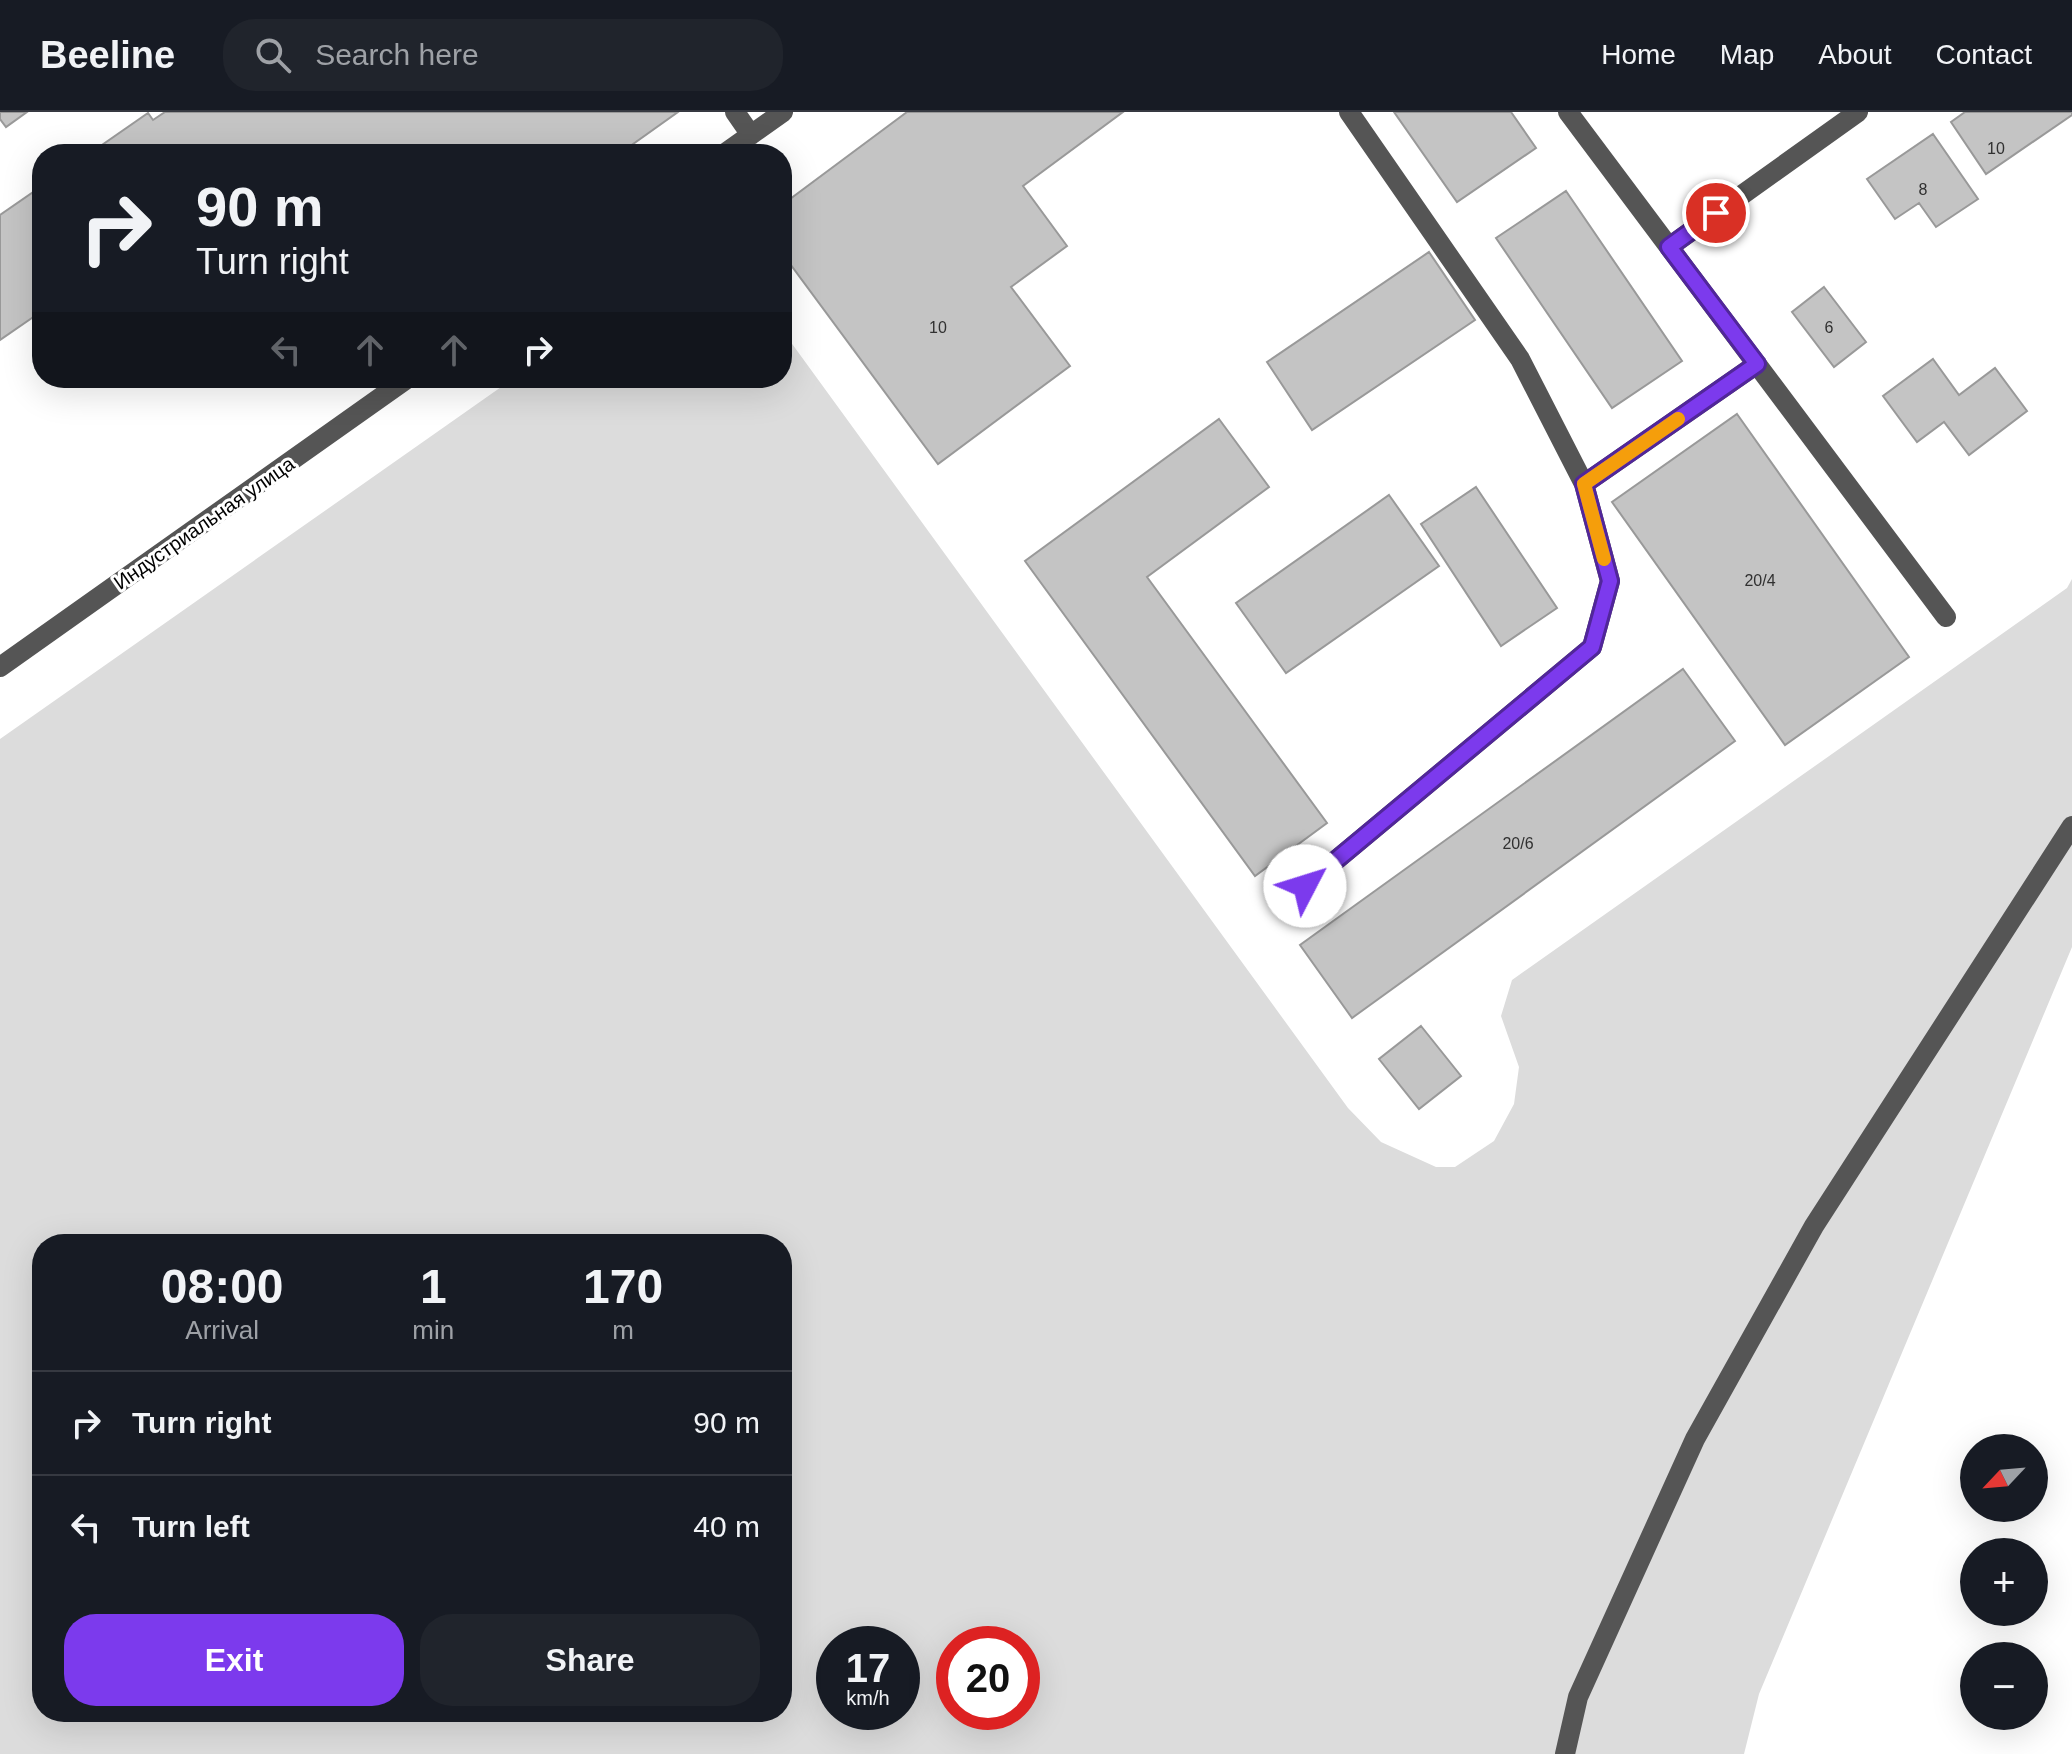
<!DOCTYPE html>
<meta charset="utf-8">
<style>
:root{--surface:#171b24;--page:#20242c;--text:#f1f3f6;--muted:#9ea1a6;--line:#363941;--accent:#7c3aed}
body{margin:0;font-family:Helvetica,sans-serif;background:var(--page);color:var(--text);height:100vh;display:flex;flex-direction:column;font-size:30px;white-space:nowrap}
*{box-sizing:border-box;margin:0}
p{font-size:26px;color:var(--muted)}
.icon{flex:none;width:44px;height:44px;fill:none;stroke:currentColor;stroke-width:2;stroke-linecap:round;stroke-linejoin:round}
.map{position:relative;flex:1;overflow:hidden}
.panel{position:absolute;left:32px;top:1122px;width:760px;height:488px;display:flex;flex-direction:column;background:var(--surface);border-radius:32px;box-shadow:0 8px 32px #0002}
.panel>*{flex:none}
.hud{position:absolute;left:32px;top:32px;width:760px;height:244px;border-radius:32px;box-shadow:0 8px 32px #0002;background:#171b24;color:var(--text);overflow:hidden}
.needle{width:52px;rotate:244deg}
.buttons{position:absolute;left:1960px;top:1322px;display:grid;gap:16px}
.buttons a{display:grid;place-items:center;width:88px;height:88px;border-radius:50%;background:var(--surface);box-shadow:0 8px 32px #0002;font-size:40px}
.speed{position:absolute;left:816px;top:1514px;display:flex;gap:16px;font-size:40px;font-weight:700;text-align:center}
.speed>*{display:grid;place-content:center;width:104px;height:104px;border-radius:50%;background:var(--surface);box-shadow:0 8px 32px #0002;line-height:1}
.speed small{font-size:20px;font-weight:400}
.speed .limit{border:12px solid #d22;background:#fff;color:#111}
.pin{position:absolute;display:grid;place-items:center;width:68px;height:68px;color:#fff;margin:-34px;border:4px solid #fff;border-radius:50%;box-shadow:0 2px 8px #0007}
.me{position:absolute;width:88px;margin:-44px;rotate:50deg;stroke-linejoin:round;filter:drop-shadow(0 0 6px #0008)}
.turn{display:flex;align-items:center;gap:28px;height:168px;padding:0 32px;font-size:36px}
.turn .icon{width:104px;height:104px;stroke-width:2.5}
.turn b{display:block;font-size:56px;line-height:68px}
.lanes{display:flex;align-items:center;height:76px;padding:0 32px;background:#0003;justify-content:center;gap:40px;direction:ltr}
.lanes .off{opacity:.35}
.eta{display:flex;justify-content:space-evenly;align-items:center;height:136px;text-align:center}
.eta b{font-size:48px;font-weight:700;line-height:56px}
.action{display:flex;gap:16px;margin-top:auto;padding:16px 32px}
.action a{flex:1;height:92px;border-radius:32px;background:var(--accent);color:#fff;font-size:32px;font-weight:700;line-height:92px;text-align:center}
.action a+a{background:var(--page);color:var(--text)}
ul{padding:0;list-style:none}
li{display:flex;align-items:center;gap:24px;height:104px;padding:0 32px;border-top:2px solid var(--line)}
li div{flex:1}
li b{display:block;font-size:30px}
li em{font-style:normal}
header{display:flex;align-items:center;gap:48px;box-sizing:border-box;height:112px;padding:0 40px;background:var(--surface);border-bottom:2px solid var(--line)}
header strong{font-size:38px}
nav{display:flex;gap:44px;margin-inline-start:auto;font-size:28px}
.search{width:560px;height:72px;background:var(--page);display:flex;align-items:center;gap:20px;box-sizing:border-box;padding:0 28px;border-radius:32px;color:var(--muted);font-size:30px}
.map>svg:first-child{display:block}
</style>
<header>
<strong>Beeline</strong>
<div class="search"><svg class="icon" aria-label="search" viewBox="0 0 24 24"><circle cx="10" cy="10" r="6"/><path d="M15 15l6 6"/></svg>Search here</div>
<nav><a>Home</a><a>Map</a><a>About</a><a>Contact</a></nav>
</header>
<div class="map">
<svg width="2072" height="1642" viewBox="0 0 2072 1642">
<rect width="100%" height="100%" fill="#fff"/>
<!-- green -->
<path fill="#dcdcdc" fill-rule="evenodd" d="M 782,218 L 1348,996 L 1381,1030 L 1436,1055 L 1455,1055 L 1494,1029 L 1514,992 L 1519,955 L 1501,904 L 1512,868 L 2067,476 L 2072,467 L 2072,835 L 1759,1582 L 1744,1642 L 0,1642 L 0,627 L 514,266 L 782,266 ZM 42,1132 L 782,1132 L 782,1600 L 42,1600 ZM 834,1532 L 902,1532 L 902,1600 L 834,1600 ZM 954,1532 L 1022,1532 L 1022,1600 L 954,1600 Z"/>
<!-- building -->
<path fill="#c4c4c4" stroke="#999" stroke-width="2" d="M 0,0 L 27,0 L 6,15 L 0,7 Z
M 165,0 L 678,0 L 619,42 L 89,42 L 148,1 L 153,8 Z
M 907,0 L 1123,0 L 1023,74 L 1067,134 L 1011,175 L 1070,254 L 938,352 L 782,141 L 782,93 Z
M 1394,0 L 1511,0 L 1536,36 L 1457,90 Z
M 1965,0 L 2072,0 L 2072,3 L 1986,62 L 1951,10 Z
M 1933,22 L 1978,87 L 1936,115 L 1919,91 L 1895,107 L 1867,67 Z
M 42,74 L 42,199 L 0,228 L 0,103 Z
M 1566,79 L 1682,249 L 1612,296 L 1496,126 Z
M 1429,140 L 1475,208 L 1312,318 L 1267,250 Z
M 1824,175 L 1866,230 L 1834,255 L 1792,200 Z
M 1933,247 L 1959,283 L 1995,256 L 2027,299 L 1969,343 L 1944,310 L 1917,330 L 1883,284 Z
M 1737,302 L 1909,545 L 1785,633 L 1612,390 Z
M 1219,307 L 1269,375 L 1147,465 L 1327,711 L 1255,764 L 1025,449 Z
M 1476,375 L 1557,496 L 1501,534 L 1421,412 Z
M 1389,383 L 1439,454 L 1286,561 L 1236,491 Z
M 1683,557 L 1735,629 L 1352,906 L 1300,833 Z
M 1421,914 L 1461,964 L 1419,997 L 1379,947 Z"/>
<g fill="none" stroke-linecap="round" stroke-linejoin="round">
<!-- minor -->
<path stroke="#555" stroke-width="20" d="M 735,0 L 751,23
M 1568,0 L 1946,505
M 724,42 L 783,0
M 1669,135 L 1858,0
M 1584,372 L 1757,252
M 0,555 L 408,266
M 1305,774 L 1592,535 L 1610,469 L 1584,372 L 1520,247 L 1349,0
M 1565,1642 L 1578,1585 L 1695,1327 L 1814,1114 L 2072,714"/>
</g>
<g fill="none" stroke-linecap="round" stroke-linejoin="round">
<defs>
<path id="route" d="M 1305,774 L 1592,535 L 1610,469 L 1584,372 L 1757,252 L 1669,135 L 1716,101"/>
</defs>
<!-- route casing -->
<use href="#route" stroke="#51269a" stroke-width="20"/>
<!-- route -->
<use href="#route" stroke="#7c3aed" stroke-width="14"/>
<!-- slow -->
<path stroke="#f59e0b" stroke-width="14" d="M 1604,447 L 1584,372 L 1678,307"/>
</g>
<g text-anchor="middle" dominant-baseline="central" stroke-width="6" stroke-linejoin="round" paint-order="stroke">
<!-- number labels -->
<g font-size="16" fill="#313131">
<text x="1996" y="36">10</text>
<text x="1923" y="77">8</text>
<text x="938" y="215">10</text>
<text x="1829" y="215">6</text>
<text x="1760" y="468">20/4</text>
<text x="1518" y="731">20/6</text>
</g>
<!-- street labels -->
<g font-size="20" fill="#000" stroke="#fff">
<text transform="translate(204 411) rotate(-35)">Индустриальная улица</text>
</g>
</g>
</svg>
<div class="buttons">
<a><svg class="needle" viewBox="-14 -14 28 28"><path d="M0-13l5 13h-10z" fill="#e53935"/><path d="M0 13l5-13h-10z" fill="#9ea1a6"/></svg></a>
<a>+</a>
<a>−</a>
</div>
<div class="speed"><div>17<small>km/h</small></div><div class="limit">20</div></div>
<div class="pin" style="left:1716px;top:101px;background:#d93025"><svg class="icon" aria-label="arrive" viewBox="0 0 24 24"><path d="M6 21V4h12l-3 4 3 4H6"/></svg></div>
<svg class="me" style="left:1305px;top:774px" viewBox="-20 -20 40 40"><circle r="19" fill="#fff"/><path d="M0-13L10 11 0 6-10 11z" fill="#7c3aed"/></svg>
<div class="hud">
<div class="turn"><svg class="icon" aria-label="right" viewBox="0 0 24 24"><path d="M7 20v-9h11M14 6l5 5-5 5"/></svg><div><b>90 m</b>Turn right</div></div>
<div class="lanes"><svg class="icon off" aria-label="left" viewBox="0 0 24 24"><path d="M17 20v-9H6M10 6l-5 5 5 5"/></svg><svg class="icon off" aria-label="ahead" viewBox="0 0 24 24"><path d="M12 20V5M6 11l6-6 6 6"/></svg><svg class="icon off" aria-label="ahead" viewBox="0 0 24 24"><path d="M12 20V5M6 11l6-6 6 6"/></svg><svg class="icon" aria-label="right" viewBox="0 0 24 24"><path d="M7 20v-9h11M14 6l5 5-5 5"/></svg></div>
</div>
<section class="panel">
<div class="eta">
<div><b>08:00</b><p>Arrival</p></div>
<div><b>1</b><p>min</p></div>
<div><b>170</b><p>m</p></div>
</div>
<ul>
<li><svg class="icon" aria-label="right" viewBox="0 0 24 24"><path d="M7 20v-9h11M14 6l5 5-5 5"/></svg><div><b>Turn right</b></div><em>90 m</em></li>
<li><svg class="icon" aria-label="left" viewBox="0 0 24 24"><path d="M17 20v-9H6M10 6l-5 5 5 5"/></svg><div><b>Turn left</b></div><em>40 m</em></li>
</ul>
<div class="action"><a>Exit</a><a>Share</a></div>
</section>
</div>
